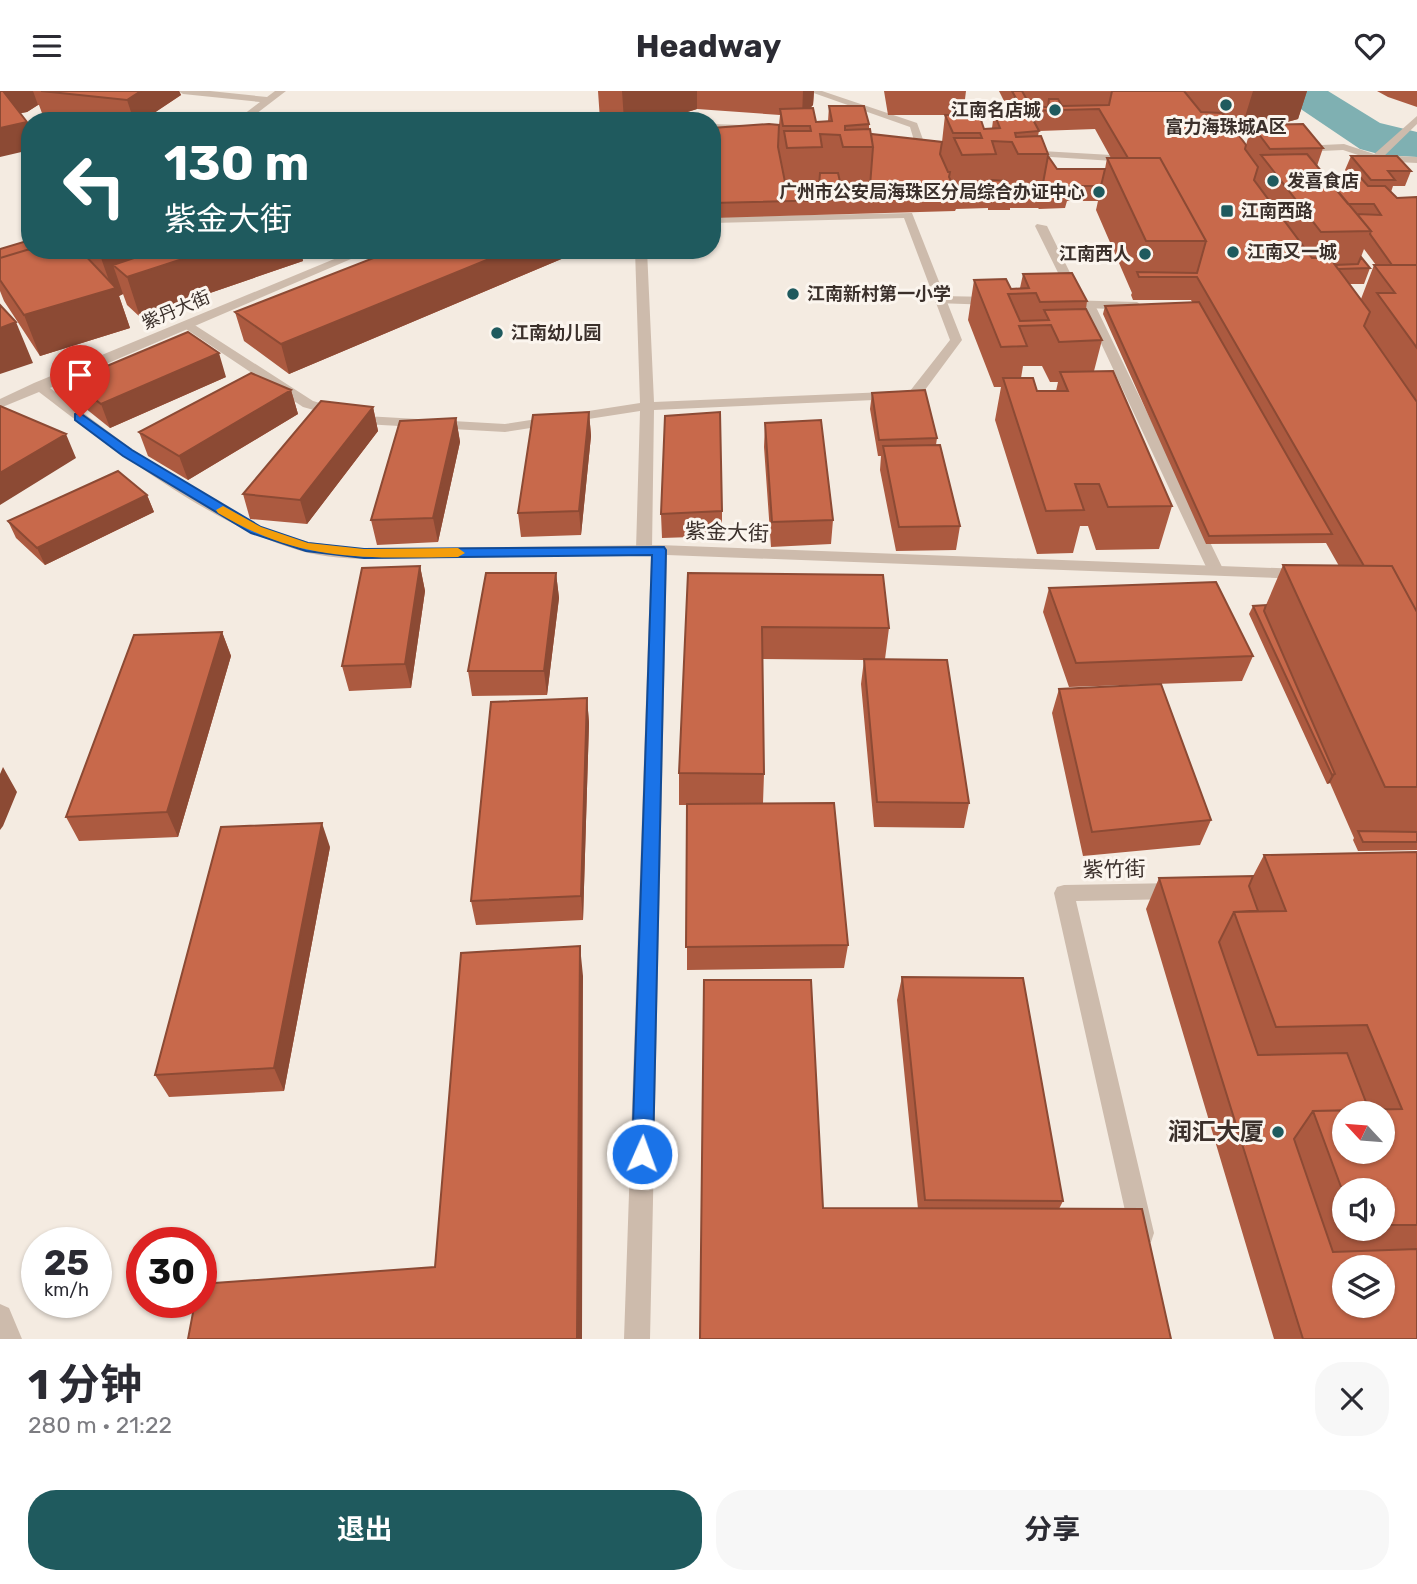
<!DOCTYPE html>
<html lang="zh">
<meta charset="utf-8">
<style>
:root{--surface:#fff;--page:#f7f7f7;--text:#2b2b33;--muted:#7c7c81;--accent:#1f5a5e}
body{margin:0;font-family:Rubik,"Noto Sans SC",sans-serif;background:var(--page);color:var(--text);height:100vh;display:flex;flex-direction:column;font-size:26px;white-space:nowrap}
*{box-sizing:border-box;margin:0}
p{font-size:23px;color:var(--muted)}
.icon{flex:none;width:38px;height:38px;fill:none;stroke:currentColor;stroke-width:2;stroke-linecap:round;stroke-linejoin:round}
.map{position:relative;height:1248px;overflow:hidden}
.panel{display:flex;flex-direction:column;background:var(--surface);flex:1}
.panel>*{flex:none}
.hud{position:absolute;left:21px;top:21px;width:700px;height:147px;border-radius:28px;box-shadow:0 2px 5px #0004;background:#1f5a5e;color:#fff;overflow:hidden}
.needle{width:46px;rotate:296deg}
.tools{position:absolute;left:1332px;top:1010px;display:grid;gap:14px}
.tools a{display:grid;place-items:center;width:63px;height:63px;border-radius:50%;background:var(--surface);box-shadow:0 2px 5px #0004;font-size:35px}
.speed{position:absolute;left:21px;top:1136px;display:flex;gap:14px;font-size:35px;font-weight:700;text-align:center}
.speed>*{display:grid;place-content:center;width:91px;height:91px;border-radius:50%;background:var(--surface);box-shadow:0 2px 5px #0004;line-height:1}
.speed small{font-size:18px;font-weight:400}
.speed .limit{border:10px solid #d22;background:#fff;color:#111}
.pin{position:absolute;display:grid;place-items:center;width:60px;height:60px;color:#fff;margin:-72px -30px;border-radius:50% 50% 50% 0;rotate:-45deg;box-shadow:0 0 7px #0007}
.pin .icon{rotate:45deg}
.me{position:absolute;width:77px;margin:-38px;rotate:2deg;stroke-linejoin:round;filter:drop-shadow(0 0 5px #0008)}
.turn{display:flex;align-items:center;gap:24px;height:147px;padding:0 28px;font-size:32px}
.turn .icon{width:91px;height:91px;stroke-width:2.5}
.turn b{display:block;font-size:49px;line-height:60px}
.round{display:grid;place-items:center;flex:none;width:74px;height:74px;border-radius:28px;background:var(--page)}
.head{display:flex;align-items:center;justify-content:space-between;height:119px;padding:0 28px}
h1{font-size:42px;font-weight:700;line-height:52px}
.button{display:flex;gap:14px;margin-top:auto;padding:14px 28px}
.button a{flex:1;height:80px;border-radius:28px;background:var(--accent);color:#fff;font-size:28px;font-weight:700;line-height:80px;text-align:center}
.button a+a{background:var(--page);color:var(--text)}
header{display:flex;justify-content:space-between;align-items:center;height:91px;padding:0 28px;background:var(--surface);font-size:32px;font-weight:700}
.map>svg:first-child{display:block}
</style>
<header><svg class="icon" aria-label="menu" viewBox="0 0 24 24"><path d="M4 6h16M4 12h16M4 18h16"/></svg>Headway<svg class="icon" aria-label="heart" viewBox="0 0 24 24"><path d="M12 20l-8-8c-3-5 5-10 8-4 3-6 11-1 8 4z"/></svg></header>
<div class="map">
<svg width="1417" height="1248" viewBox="0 0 1417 1248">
<rect width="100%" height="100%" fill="#f4ebe1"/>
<!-- water -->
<path fill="#7fb0b2" d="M 1274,0 L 1328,0 L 1380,32 L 1417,41 L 1417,66 L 1382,64 L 1360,58 Z"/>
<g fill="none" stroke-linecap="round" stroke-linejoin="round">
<!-- service -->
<path fill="#cdbbac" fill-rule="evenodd" d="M 808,0 L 822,0 L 917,32 L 925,54 L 916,56 L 910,36 Z
M 1417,25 L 1417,33 L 1380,69 L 1372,69 L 1372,65 Z
M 912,122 L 962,249 L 919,307 L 654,319 L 652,459 L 644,464 L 636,459 L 640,320 L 505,341 L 364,333 L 303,316 L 180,234 L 186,230 L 190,231 L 313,310 L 365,325 L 505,333 L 640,312 L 635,159 L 647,159 L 654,311 L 910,300 L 950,249 L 904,127 L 712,132 L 712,126 Z
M 1037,133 L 1047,135 L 1081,204 L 1079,207 L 1069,204 L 1035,135 Z
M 1089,210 L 1095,214 L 1224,480 L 1222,484 L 1210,484 L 1208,480 L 1083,214 Z"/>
<!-- minor -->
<path fill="#cdbbac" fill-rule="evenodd" d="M 178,0 L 210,0 L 267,6 L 275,0 L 286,0 L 247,30 L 235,30 L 260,11 L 183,3 Z
M 712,33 L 742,34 L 747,37 L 742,40 L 712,39 Z
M 1344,53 L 1377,64 L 1417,66 L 1417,72 L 1376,70 L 1343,59 L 1300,61 L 1295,58 L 1300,55 Z
M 1024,59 L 1129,65 L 1134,68 L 1129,71 L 1020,64 L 1020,60 Z
M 356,159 L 372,159 L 50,297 L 133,359 L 212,407 L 261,436 L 308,451 L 364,458 L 659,454 L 1302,478 L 1310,483 L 1302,488 L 667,464 L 650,1248 L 624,1248 L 651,464 C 580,465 510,466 439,467 C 394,467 345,472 301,460 C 209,433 115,359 39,301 L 0,317 L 0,308 L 34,292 Z
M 939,205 L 994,206 L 1000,210 L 994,214 L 935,212 L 935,206 Z
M 1064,209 L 1137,211 L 1143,215 L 1137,219 L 1060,216 L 1060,210 Z
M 1177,792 L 1184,794 L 1187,800 L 1184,806 L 1177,808 L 1076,810 L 1154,1142 L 1151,1151 L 1142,1154 L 1133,1151 L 1130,1142 L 1054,802 L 1057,796 L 1064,794 Z
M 0,1213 L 9,1217 L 22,1248 L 0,1248 Z"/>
</g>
<!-- wall -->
<path fill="#ac5a40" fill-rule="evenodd" d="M 0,0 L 179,0 L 181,4 L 142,30 L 89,30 L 43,25 L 39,14 L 38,14 L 27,21 L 20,22 Z
M 598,0 L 814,0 L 813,14 L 810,17 L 816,31 L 828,30 L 829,15 L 869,33 L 869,38 L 871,43 L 942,51 L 945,24 L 957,24 L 888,24 L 884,0 L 966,0 L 963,24 L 984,38 L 992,37 L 994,22 L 1010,22 L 999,0 L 1307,0 L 1298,28 L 1277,34 L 1323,57 L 1317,75 L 1333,95 L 1351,86 L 1345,79 L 1351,65 L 1411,80 L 1405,95 L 1393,95 L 1391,101 L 1397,107 L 1417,106 L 1417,759 L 1358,760 L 1353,749 L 1354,747 L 1330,692 L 1327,693 L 1249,523 L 1253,515 L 1266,514 L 1283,474 L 1339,475 L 1326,452 L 1206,453 L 1103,223 L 1105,215 L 1192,211 L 1191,209 L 1133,209 L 1131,204 L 1132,202 L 1096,119 L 1098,110 L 1067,110 L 1065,117 L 1039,118 L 1038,117 L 1010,117 L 1010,119 L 988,119 L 988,117 L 956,118 L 955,120 L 712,127 L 712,37 L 779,34 L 780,24 L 697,18 L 658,30 L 602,30 L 600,29 ZM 1095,38 L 1111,67 L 1107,67 L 1105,78 L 1057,78 L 1048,65 L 1048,63 L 1038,45 L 1039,40 ZM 1250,40 L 1246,54 L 1237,42 ZM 1364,158 L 1376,174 L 1374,174 L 1361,208 L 1349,193 L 1364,193 L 1370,177 L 1361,166 Z
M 1377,0 L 1417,0 L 1417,16 L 1388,6 Z
M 0,158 L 30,159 L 330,159 L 313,166 L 301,162 L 303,170 L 140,226 L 127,214 L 123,203 L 119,205 L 130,237 L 40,265 L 4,210 L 0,200 Z
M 394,159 L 578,159 L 578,161 L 289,283 L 244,250 L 235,221 Z
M 1023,183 L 1087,210 L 1086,218 L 1102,249 L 1094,280 L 1172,415 L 1159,458 L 1096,459 L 1088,435 L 1080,435 L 1073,462 L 1037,463 L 995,329 L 1001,296 L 994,296 L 968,229 L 974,189 L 1011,198 L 1020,197 ZM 1023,275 L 1042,275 L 1050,291 L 1058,291 L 1056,300 L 1037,300 L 1021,287 Z
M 226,286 L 110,337 L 80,313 L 71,290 Z
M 291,299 L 298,323 L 188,389 L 148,365 L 139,341 Z
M 872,302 L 937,347 L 936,354 L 960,435 L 956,459 L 896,460 L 880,379 L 881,365 L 878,365 L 870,318 Z
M 373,316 L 378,340 L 307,433 L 250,428 L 243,403 Z
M 589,321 L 591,345 L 581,444 L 521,446 L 518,422 Z
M 456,327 L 460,351 L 438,451 L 377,454 L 371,429 Z
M 765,332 L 833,429 L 831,453 L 771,456 L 764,356 Z
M 147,404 L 154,421 L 45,474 L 16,447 L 8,430 Z
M 722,420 L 722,445 L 662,447 L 661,423 Z
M 420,475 L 425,500 L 411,597 L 349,600 L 342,575 Z
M 556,482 L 559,507 L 547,604 L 472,605 L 468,580 Z
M 688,482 L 889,537 L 885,568 L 969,712 L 964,737 L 874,736 L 861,593 L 864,569 L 762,568 L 764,683 L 763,712 L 848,854 L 844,877 L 687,879 L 687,714 L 679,714 L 679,682 Z
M 1049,497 L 1253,565 L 1242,590 L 1069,596 L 1043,521 Z
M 222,541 L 231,565 L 178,746 L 79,750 L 66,726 Z
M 1059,598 L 1211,729 L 1200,754 L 1083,765 L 1052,622 Z
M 587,607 L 589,632 L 583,829 L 476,834 L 471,810 Z
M 330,756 L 284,1000 L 169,1006 L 155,984 Z
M 1417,761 L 1417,1248 L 1274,1248 L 1146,818 L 1159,787 L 1253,785 L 1264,764 ZM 1344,1099 L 1382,1099 L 1382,1138 L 1344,1138 Z
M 902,886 L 1063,1110 L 1059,1118 L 823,1117 L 918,1118 L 897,909 Z"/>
<!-- shaded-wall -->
<path fill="#8c4a34" d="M 2,0 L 33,0 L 38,14 L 27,21 L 11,24 Z
M 141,0 L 179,0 L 181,4 L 142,30 L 134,30 L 127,9 Z
M 622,0 L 697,0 L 697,18 L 659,30 L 624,30 Z
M 803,0 L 814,0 L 813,14 L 802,25 Z
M 1253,0 L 1307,0 L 1298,28 L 1256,39 L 1252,34 L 1250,40 L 1240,42 Z
M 27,31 L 30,38 L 30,59 L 0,66 L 0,37 Z
M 124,159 L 301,159 L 303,170 L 140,226 L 127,186 L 113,174 L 123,203 L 119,205 L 130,237 L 40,265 L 24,224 L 112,198 L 101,167 Z
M 311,159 L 330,159 L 313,166 Z
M 511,159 L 578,159 L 578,161 L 289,283 L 281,253 Z
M 16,231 L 33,272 L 0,283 L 0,237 Z
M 219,262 L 226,286 L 110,337 L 101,313 Z
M 291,299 L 298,323 L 188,389 L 179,365 Z
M 373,316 L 378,340 L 307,433 L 300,409 Z
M 589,321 L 591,345 L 581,444 L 579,420 Z
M 456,327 L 460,351 L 438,451 L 433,427 Z
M 66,343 L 76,367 L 0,414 L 0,382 Z
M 147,404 L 154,421 L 45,474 L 37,457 Z
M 420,475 L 425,500 L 411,597 L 405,573 Z
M 556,482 L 559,507 L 547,604 L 544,580 Z
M 222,541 L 231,565 L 178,746 L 167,721 Z
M 587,607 L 589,632 L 583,829 L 581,805 Z
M 3,676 L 17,701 L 3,735 L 0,739 L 0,683 Z
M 1335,683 L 1330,692 L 1327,693 L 1332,684 Z
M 322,732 L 330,756 L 284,1000 L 274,977 Z
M 580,855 L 583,885 L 582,1248 L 577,1248 Z"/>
<!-- building -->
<path fill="#c8694b" stroke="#8c4a34" stroke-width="2" fill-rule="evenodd" d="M 0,0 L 3,0 L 27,31 L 0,37 Z
M 41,0 L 141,0 L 127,9 Z
M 1012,0 L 1022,0 L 1031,16 L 1048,16 L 1049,8 L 1058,8 L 1062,15 L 1109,14 L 1112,0 L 1184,0 L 1201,21 L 1222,22 L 1246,54 L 1245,58 L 1258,76 L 1254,89 L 1312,167 L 1330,167 L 1370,221 L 1364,235 L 1417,311 L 1417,521 L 1392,475 L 1364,475 L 1197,186 L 1139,186 L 1137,181 L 1197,182 L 1206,150 L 1160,67 L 1128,67 L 1099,18 L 1023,20 Z
M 829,15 L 864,15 L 869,33 L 845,35 L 845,39 L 870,38 L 873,56 L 843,56 L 840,44 L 820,43 L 822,56 L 787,57 L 784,40 L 811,40 L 810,35 L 783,35 L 780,18 L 813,17 L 816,31 L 832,30 Z
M 1029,21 L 1039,40 L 1015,42 L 1016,46 L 1041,45 L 1048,63 L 1018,63 L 1012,51 L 992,50 L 996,63 L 962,64 L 954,47 L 982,47 L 980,42 L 953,42 L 945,24 L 979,23 L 984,38 L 1000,37 L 994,22 Z
M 769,33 L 779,34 L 778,56 L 786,96 L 819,95 L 820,82 L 838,82 L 841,95 L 870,95 L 873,56 L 871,43 L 942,51 L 940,63 L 948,81 L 950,81 L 949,86 L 958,106 L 712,112 L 712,37 Z
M 1303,33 L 1323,57 L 1270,58 L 1252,34 Z
M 1307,63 L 1371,140 L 1321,141 L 1261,64 Z
M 1048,65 L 1057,78 L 1105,78 L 1101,95 L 1065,95 L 1068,102 L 1041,103 Z
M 1351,65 L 1397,65 L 1411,80 L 1388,80 L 1395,89 L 1371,89 Z
M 1107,67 L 1160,67 L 1206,150 L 1146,150 Z
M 1360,86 L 1368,95 L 1385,95 L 1397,107 L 1417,106 L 1417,174 L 1392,174 L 1370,143 L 1371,140 L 1357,123 L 1381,124 L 1374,113 L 1348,113 L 1333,95 L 1336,87 Z
M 992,89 L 1006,90 L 1012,104 L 991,105 Z
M 30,149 L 30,158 L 0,167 L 0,158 Z
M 30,158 L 30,159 L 80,159 L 116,197 L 24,224 L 0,189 L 0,167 Z
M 92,159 L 124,159 L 101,167 Z
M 158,159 L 210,159 L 127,186 L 113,174 Z
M 394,159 L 511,159 L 281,253 L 235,221 Z
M 1361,166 L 1370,177 L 1338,178 L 1335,174 L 1358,173 Z
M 1374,174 L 1417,174 L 1417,257 L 1377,202 L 1395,202 Z
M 1072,182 L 1087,210 L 1040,211 L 1036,202 L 1008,203 L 1020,230 L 1049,229 L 1044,219 L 1086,218 L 1102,249 L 1059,251 L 1051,234 L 1019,235 L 1027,255 L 1001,256 L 974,189 L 1006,188 L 1011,198 L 1029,197 L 1023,183 Z
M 1199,211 L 1332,443 L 1209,445 L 1105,215 Z
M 0,214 L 16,231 L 0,237 Z
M 188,241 L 219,262 L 101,313 L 71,290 Z
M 1113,280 L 1172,415 L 1108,416 L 1099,393 L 1075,393 L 1084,419 L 1046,420 L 1003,287 L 1033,287 L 1037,300 L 1068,300 L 1060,281 Z
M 251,282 L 291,299 L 179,365 L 139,341 Z
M 925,299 L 937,347 L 879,349 L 872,302 Z
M 321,310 L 373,316 L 300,409 L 243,403 Z
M 0,315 L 66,343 L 0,382 Z
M 589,321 L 579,420 L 518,422 L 533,324 Z
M 720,321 L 722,420 L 661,423 L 665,325 Z
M 456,327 L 433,427 L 371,429 L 400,330 Z
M 821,329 L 833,429 L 772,431 L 765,332 Z
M 940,354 L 960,435 L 899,436 L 883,355 Z
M 118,380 L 147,404 L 37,457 L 8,430 Z
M 1283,474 L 1392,475 L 1417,521 L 1417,696 L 1385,696 Z
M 420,475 L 405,573 L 342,575 L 362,477 Z
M 486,482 L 556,482 L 544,580 L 468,580 Z
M 688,482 L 883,484 L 889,537 L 762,536 L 764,683 L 679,682 Z
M 1216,491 L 1253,565 L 1076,572 L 1049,497 Z
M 1266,514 L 1264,520 L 1335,683 L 1332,684 L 1253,515 Z
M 222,541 L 167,721 L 66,726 L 134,544 Z
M 864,568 L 947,569 L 969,712 L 877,711 Z
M 1161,593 L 1211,729 L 1092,741 L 1059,598 Z
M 587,607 L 581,805 L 471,810 L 491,611 Z
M 834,712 L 848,854 L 686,856 L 687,713 Z
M 322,732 L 274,977 L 155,984 L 221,736 Z
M 1358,740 L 1417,741 L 1417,751 L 1363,751 Z
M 1417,761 L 1417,1134 L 1382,1134 L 1382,1099 L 1344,1099 L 1344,1104 L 1313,1020 L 1402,1018 L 1367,934 L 1276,936 L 1234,821 L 1286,820 L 1264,764 ZM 1344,1022 L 1382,1022 L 1382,1060 L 1344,1060 Z
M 1253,785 L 1249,795 L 1258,820 L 1234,821 L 1219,851 L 1258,964 L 1347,962 L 1369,1019 L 1313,1020 L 1294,1048 L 1333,1161 L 1417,1158 L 1417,1248 L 1303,1248 L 1159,787 ZM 1344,1176 L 1382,1176 L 1382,1214 L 1344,1214 Z
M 580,855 L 577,1248 L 188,1248 L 195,1211 L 201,1211 L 201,1193 L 435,1176 L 461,862 Z
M 902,886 L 1023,887 L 1063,1110 L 925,1109 Z
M 704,889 L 811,889 L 823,1117 L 1142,1118 L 1171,1248 L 700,1248 Z"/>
<!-- route -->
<path fill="#1a73e8" stroke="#114b97" stroke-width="2" d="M 80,322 L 132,359 L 261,436 L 308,452 L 364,458 L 664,456 L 666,459 L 653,1063 L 650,1070 L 642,1073 L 635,1070 L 632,1063 L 652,464 L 364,467 L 306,460 L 251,442 L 123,365 L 75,329 L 75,323 Z"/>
<!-- slow -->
<path fill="#f59e0b" d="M 223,415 L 261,436 L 308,452 L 364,458 L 458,457 L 465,462 L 458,466 C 364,467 302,472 218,422 L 216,419 Z"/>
<!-- markers -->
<g fill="#1f5a5e" stroke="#fbf5ee" stroke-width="2.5">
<circle cx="1226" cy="14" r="7"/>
<circle cx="1055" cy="19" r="7"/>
<circle cx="1273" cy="90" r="7"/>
<circle cx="1099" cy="101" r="7"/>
<rect x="1220" y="113" width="14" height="14" rx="3.5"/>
<circle cx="1233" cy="161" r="7"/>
<circle cx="1145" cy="163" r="7"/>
<circle cx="793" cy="203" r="7"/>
<circle cx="497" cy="242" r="7"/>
<circle cx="1278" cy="1041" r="7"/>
</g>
<g text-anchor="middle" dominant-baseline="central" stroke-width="6" stroke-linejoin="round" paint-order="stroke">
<!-- far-poi labels -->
<g font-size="18" font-weight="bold" fill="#3b302b" stroke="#fbf5ee" text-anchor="start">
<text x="1041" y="19" text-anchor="end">江南名店城</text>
<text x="1226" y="36" text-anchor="middle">富力海珠城A区</text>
<text x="1287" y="90">发喜食店</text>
<text x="1085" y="101" text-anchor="end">广州市公安局海珠区分局综合办证中心</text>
<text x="1241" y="120">江南西路</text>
<text x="1247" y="161">江南又一城</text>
<text x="1131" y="163" text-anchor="end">江南西人</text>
<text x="807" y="203">江南新村第一小学</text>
<text x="511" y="242">江南幼儿园</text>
</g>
<!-- far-street labels -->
<g font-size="18" fill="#3b302b" stroke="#fbf5ee">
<text transform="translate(176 219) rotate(-23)">紫丹大街</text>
</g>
<!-- street labels -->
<g font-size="21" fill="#3b302b" stroke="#fbf5ee">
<text transform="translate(727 441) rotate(2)">紫金大街</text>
<text transform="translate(1114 778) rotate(-1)">紫竹街</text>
</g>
<!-- near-poi labels -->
<g font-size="24" font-weight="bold" fill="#3b302b" stroke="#fbf5ee" text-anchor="end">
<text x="1264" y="1041">润汇大厦</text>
</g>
</g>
</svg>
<div class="tools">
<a><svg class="needle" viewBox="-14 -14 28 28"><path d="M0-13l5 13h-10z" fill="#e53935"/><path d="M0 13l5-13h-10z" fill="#7c7c81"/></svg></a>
<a><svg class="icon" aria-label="sound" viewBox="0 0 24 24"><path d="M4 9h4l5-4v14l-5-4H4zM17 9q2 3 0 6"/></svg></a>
<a><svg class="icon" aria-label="layers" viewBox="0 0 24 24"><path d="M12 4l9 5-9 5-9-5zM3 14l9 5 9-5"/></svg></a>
</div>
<div class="speed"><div>25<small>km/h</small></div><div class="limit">30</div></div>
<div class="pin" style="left:80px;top:326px;background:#d93025"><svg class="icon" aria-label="arrive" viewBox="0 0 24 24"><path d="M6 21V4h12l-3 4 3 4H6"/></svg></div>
<svg class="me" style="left:642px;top:1063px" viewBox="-20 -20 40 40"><circle r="17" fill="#1a73e8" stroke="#fff" stroke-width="3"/><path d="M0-11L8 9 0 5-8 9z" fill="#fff"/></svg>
<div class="hud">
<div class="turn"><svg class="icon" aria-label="left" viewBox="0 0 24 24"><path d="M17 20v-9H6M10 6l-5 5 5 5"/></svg><div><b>130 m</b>紫金大街</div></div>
</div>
</div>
<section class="panel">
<div class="head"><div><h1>1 分钟</h1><p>280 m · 21:22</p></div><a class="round"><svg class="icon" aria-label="close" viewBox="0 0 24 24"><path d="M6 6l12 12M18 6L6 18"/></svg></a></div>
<div class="button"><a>退出</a><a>分享</a></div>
</section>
